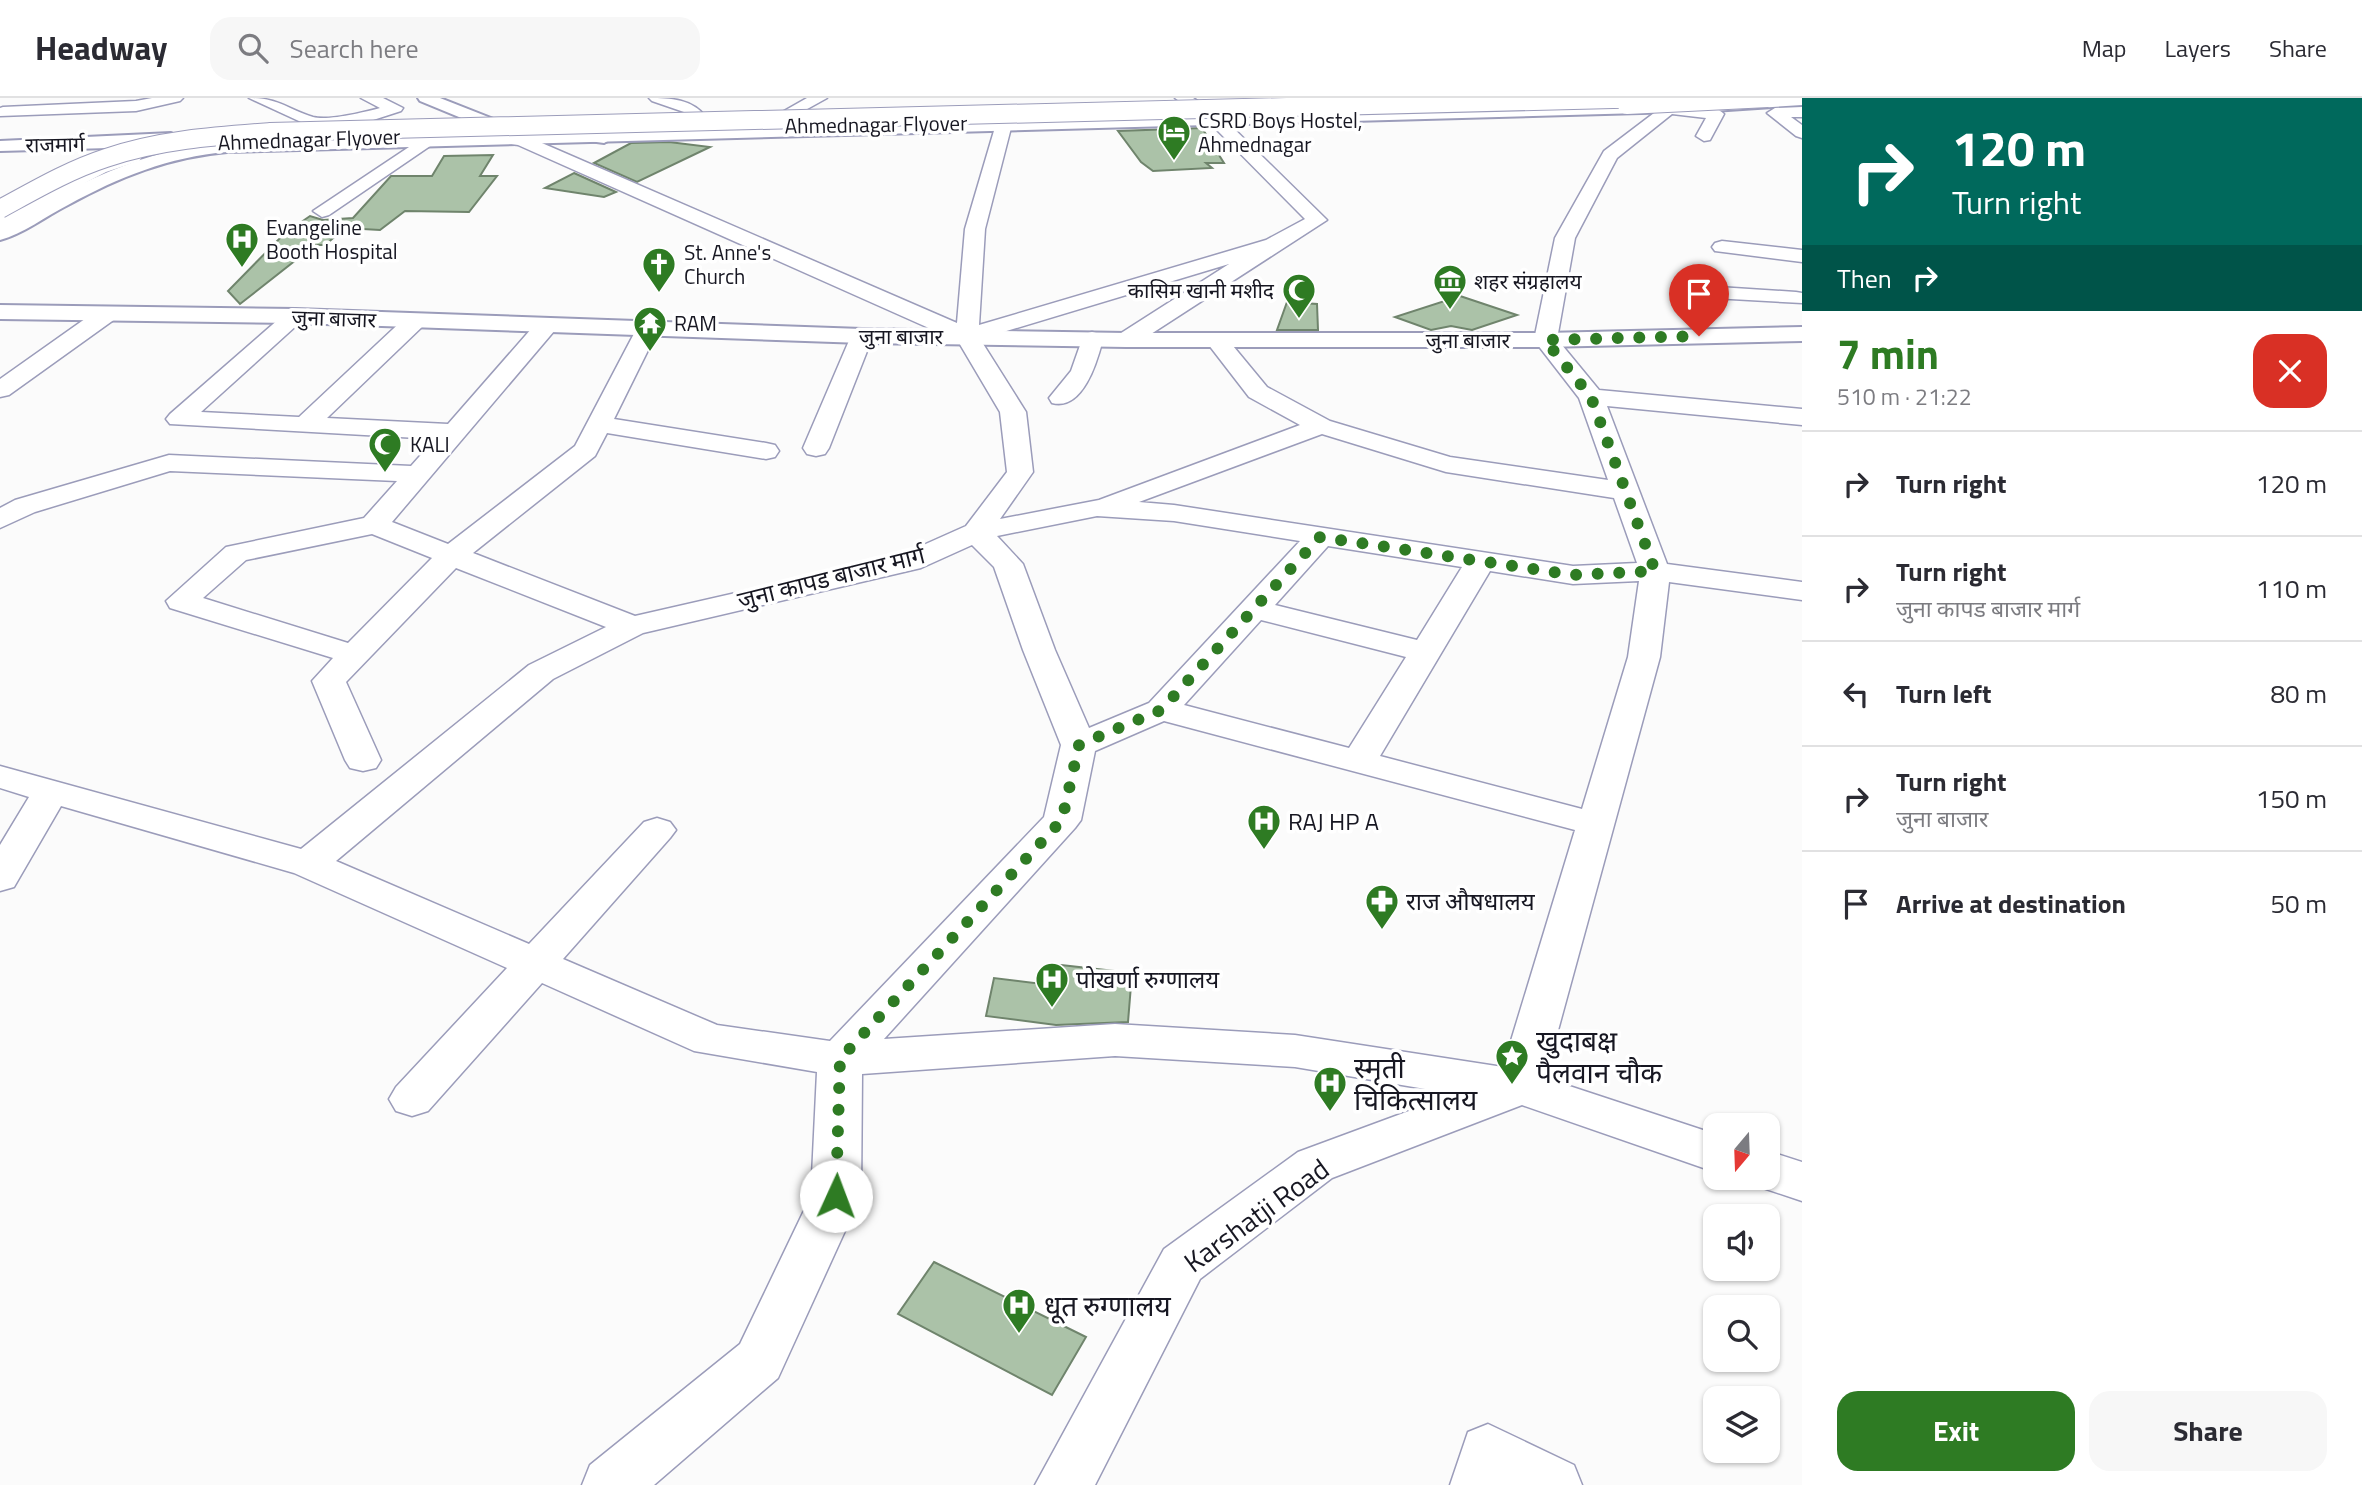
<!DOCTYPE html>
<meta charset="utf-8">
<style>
:root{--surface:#fff;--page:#f7f7f7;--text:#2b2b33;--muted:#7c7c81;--line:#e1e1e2;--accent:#2e7b23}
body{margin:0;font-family:"Titillium Web","Noto Sans Devanagari",sans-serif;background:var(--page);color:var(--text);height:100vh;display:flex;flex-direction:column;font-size:26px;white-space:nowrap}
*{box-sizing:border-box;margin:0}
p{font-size:23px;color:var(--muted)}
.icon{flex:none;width:38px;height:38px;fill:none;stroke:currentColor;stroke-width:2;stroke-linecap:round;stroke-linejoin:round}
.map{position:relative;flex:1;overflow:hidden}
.panel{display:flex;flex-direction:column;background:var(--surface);width:560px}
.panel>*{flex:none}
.top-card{background:#00695c;color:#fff;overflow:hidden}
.needle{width:46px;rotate:199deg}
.buttons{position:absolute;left:1703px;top:1015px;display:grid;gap:14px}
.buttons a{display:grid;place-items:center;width:77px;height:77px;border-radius:14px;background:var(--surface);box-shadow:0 2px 5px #0004;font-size:35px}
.pin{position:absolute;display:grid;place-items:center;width:60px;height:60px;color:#fff;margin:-72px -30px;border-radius:50% 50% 50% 0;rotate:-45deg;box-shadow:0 0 7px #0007}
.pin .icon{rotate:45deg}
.me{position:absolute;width:77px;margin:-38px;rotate:2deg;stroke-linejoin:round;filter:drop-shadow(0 0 5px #0008)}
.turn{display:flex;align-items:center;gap:24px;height:147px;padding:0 35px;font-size:32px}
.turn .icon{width:91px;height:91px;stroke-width:2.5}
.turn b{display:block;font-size:49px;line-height:60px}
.then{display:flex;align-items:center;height:66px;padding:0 35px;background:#0003;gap:14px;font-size:26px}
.round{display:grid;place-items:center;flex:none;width:74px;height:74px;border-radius:21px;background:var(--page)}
.head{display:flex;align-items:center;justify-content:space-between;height:119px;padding:0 35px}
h1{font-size:42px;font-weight:700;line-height:52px;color:var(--accent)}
.cta{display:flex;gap:14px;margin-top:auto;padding:14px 35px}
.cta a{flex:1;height:80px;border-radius:21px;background:var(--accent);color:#fff;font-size:28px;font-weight:700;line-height:80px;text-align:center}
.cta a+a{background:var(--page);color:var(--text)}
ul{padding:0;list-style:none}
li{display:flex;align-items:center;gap:21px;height:105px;padding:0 35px;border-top:2px solid var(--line)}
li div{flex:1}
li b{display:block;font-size:26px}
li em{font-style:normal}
header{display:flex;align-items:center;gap:42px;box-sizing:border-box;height:98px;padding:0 35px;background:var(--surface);border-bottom:2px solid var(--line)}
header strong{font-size:33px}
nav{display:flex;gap:38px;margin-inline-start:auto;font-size:24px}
.search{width:490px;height:63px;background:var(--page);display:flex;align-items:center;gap:18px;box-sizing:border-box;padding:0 24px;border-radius:21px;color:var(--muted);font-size:26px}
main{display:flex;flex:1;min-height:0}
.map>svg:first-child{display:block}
</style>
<header>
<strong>Headway</strong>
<div class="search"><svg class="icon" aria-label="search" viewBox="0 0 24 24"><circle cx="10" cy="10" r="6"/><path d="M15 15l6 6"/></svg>Search here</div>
<nav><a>Map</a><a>Layers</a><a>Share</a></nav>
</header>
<main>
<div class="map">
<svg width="1802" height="1387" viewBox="0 0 1802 1387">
<rect width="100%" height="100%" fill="#fbfbfb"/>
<!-- building -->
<path fill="#abc2a8" stroke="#6f846c" stroke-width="2" d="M 1202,30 L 1224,65 L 1206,65 L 1212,70 L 1153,73 L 1141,64 L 1118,33 Z
M 669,44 L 710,49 L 637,84 L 594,65 L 631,45 Z
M 493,57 L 480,78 L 497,78 L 469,114 L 405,113 L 380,132 L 345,130 L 325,147 L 315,147 L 240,206 L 228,193 L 284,136 L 310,118 L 323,122 L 353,120 L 391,78 L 432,78 L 444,58 Z
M 574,75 L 616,94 L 604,99 L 545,90 Z
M 1460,198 L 1517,217 L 1472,232 L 1451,228 L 1431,232 L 1395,219 Z
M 1287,204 L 1317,206 L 1318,232 L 1277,232 Z
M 1061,867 L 1132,875 L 1128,924 L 1056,927 L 986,918 L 994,880 L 1058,888 Z
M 934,1164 L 1086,1239 L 1052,1297 L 898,1216 Z"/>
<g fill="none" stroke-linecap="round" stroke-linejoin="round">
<defs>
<path id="street" d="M 152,0 L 183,0 L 180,3 L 136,13 L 0,18 L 0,10 L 3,9 L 136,3 Z
M 249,0 C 279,0 287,11 313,19 C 328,23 365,14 380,10 L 361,0 L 383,0 L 403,10 L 401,13 L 367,24 L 314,30 Z
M 649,0 C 671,0 692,1 706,19 L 704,22 L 692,22 L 684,14 L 652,3 Z
M 807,0 L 827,0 L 791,20 L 785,22 L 777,17 Z
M 1175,0 L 1193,0 L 1221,18 L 1327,122 L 1134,247 L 1118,247 L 1115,242 L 1118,237 L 1229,166 L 980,241 L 1026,314 L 1033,374 L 1000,421 L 1099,402 L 1300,327 L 1249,299 L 1205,242 L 1208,237 L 1224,237 L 1267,289 L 1330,323 L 1450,359 L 1608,382 L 1579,300 L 1534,242 L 1555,140 L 1604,53 L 1658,12 L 1643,4 L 1641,0 C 1659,0 1659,3 1674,7 C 1689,10 1713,5 1724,16 L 1710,42 L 1704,43 L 1696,38 L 1706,20 L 1672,16 L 1617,60 L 1575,140 L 1557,241 L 1599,292 L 1802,311 L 1802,327 L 1607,308 L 1667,466 L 1802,484 L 1802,502 L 1669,484 L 1660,559 L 1545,980 L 1715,1036 L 1715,1074 L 1522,1007 L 1332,1080 L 1200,1181 L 1095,1387 L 1035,1387 L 1164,1151 L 1298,1054 L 1455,996 L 1295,969 L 1115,958 L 862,976 L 861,1098 L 778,1280 L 654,1387 L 582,1387 L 590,1367 L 740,1246 L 811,1098 L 817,974 L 694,953 L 542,885 L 428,1013 L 412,1018 L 396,1013 L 389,1001 L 396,989 L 507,870 L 294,775 L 61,708 L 14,789 L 0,793 L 0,747 L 29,699 L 0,690 L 0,668 L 301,751 L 529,567 L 606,529 L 456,470 L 346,584 L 381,662 L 376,670 L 363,673 L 350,670 L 345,662 L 312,583 L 333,560 L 170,510 L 166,503 L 226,449 L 364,420 L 397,383 L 170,373 L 35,414 L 0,430 L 0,410 L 15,402 L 169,357 L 411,368 L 435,341 L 170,326 L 166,321 L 170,316 L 288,213 L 304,213 L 307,218 L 201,314 L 299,319 L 408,217 L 424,217 L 427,222 L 424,227 L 327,320 L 448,326 L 539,222 L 555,222 L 558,227 L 555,232 L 392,424 L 448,446 L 575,348 L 637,230 L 640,225 L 656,225 L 659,230 L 614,321 L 766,345 L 775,347 L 779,353 L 775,359 L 766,361 L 607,335 L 595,358 L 473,455 L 635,518 L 901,457 L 966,428 L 1007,374 L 1000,314 L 958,243 L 518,47 L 491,43 L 489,39 L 497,34 L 528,39 L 957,225 L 965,131 L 996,26 L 998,23 L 1010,23 L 1012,26 L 985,131 L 979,227 L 1266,142 L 1305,121 L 1209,24 ZM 1322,336 L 1446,374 L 1614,400 L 1637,465 L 1573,468 L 1174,407 L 1139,404 ZM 1097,418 L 1174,423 L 1300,443 L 1149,605 L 1089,630 L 1055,552 L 1023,466 L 997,438 ZM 372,436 L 432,460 L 348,545 L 203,500 L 246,462 ZM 972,447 L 994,469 L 1023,552 L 1061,647 L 1044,719 L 830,943 L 717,927 L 563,861 L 670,740 L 676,732 L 670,724 L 657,720 L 644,724 L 529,846 L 336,763 L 553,581 L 643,535 L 921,470 ZM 1328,448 L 1462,469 L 1417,542 L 1275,507 ZM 1490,473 L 1573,486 L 1639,483 L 1628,559 L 1582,711 L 1380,658 ZM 1261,522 L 1406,559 L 1349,650 L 1184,607 ZM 1164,623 L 1575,732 L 1503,969 L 1295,937 L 1115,926 L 884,941 L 1075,730 L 1081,722 L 1095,653 Z
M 1802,9 L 1802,19 L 1791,19 L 1802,27 L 1802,40 L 1796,38 L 1767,15 L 1775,10 Z
M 427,37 L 433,38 L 435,42 L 433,46 L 329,117 L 322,119 L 313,113 Z
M 1722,143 L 1802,152 L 1802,164 L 1715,153 L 1712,149 L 1715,145 Z
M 1703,188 L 1796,194 L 1802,195 L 1802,205 L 1695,199 L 1692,194 L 1695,189 Z
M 107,209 L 115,211 L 118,216 L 115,221 L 9,297 L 0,299 L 0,281 L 99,211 Z
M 862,231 L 870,233 L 873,238 L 829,350 L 825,356 L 816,358 L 807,356 L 803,350 L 851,238 L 854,233 Z
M 1092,234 L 1100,236 L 1103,241 C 1097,264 1083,313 1052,305 L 1049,300 L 1071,273 L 1084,236 Z
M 1768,1053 L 1802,1064 L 1802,1103 L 1751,1086 L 1748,1080 L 1768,1080 Z
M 1488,1326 L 1574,1367 L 1582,1387 L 1450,1387 L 1468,1334 Z"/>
<path id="secondary" d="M 1759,0 L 1802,0 L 1802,7 L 1713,13 L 227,54 C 169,59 119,79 68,107 C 46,118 23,136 0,142 L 0,128 C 73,88 143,51 227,43 Z
M 171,35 L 180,40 L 177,44 L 109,50 L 0,53 L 0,43 Z
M 0,207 L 296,211 L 862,231 L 1126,235 L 1545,235 L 1802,229 L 1802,243 L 1545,249 L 1126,249 L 862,245 L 296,225 L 0,221 Z"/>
<path id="highway" d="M 418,0 L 440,0 L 529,35 L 532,39 L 529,43 L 517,43 L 420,3 Z
M 580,32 L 610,36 L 613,40 L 604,45 L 574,41 L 571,37 L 574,33 Z
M 133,54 L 139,55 L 142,59 L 139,63 L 106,74 L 0,129 L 0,115 L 92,66 Z"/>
</defs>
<!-- street casing -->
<use href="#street" stroke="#9b9cba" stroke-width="3"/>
<!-- secondary casing -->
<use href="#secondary" stroke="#9b9cba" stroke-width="4"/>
<!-- highway casing -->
<use href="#highway" stroke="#9b9cba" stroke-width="4"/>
<!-- street -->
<use href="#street" fill="#fff" fill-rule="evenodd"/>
<!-- secondary -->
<use href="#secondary" fill="#fff" fill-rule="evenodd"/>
<!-- highway -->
<use href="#highway" fill="#fff" fill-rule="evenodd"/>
<defs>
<path id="highway-bridge" d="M 1627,7 L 1768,0
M 0,111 C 35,92 69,72 106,60 C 158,42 215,38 270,34 L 1653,0"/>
</defs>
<!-- highway-bridge casing -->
<use href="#highway-bridge" stroke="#9b9cba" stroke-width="20" stroke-linecap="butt"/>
<!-- highway-bridge -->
<use href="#highway-bridge" stroke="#fff" stroke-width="18"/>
</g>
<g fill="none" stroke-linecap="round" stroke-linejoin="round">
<!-- route -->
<path stroke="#2e7b23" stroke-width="12" stroke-dasharray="0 21.6" d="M 836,1098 L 840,961 L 1062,722 L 1079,647 L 1161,612 L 1320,439 L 1573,477 L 1655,473 L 1591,299 L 1545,242 L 1699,238"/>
</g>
<!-- icons -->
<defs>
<symbol id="hotel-pin" viewBox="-11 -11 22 30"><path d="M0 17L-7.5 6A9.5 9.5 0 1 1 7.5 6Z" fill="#2e7b23" stroke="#fff"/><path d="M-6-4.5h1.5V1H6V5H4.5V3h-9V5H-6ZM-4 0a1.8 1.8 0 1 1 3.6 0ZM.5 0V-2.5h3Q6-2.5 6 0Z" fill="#fff"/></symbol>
<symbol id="hospital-pin" viewBox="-11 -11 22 30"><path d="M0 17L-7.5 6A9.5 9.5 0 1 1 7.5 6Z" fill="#2e7b23" stroke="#fff"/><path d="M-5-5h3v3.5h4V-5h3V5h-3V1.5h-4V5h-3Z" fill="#fff"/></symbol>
<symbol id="church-pin" viewBox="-11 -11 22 30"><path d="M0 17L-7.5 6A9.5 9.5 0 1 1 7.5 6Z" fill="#2e7b23" stroke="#fff"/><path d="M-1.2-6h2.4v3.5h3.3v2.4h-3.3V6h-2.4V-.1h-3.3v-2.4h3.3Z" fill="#fff"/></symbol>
<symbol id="museum-pin" viewBox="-11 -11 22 30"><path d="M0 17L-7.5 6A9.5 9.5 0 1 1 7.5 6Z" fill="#2e7b23" stroke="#fff"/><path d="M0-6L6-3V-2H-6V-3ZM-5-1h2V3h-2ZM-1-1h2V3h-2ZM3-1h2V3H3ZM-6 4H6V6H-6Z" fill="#fff"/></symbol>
<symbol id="mosque-pin" viewBox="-11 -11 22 30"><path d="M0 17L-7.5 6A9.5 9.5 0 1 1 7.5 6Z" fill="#2e7b23" stroke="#fff"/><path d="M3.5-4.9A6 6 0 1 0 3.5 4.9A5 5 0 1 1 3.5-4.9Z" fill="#fff"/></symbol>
<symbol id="temple-pin" viewBox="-11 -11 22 30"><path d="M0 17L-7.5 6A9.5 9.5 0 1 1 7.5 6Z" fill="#2e7b23" stroke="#fff"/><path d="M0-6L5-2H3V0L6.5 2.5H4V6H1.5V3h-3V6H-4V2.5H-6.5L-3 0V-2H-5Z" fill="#fff"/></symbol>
<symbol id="pharmacy-pin" viewBox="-11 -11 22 30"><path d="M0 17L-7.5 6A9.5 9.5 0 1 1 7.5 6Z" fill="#2e7b23" stroke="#fff"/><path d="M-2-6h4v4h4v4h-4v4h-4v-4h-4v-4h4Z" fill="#fff"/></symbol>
<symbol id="sight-pin" viewBox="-11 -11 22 30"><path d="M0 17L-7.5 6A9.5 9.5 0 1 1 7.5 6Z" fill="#2e7b23" stroke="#fff"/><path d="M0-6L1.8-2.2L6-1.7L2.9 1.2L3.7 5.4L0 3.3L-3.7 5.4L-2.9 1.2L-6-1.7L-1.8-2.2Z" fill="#fff"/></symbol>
</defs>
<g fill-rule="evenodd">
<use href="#hotel-pin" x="1155" y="15" width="38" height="52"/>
<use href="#hospital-pin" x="223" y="122" width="38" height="52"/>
<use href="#church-pin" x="640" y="147" width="38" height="52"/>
<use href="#museum-pin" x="1431" y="164" width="38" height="52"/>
<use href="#mosque-pin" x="1280" y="173" width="38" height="52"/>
<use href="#temple-pin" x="631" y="206" width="38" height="52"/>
<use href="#mosque-pin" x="366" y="327" width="38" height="52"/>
<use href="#hospital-pin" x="1245" y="704" width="38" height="52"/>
<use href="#pharmacy-pin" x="1363" y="784" width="38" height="52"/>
<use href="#hospital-pin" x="1033" y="862" width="38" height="52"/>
<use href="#sight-pin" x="1493" y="939" width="38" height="52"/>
<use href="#hospital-pin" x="1311" y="966" width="38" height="52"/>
<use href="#hospital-pin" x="1000" y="1188" width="38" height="52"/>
</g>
<g text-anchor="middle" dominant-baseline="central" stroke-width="7" stroke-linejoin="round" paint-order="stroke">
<!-- far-poi labels -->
<g font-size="21" fill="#171722" stroke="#fff" text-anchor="start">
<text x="1198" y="22">CSRD Boys Hostel,<tspan x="1198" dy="24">Ahmednagar</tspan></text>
<text x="266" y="129">Evangeline<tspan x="266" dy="24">Booth Hospital</tspan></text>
<text x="684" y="154">St. Anne's<tspan x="684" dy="24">Church</tspan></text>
<text x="1474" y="183">शहर संग्रहालय</text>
<text x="1274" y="192" text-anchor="end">कासिम खानी मशीद</text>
<text x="674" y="225">RAM</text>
<text x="410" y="346">KALI</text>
</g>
<!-- far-street labels -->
<g font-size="21" fill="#171722" stroke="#fff">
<text transform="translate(876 26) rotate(-1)">Ahmednagar Flyover</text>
<text transform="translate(309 41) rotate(-2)">Ahmednagar Flyover</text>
<text transform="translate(55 46) rotate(-1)">राजमार्ग</text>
<text transform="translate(334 220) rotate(2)">जुना बाजार</text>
<text x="901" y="238">जुना बाजार</text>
<text x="1468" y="242">जुना बाजार</text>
</g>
<!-- street labels -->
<g font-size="24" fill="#171722" stroke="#fff">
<text transform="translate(831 479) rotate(-14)">जुना कापड बाजार मार्ग</text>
</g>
<!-- poi labels -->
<g font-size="24" fill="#171722" stroke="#fff" text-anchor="start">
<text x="1288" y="723">RAJ HP A</text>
<text x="1406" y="803">राज औषधालय</text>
<text x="1076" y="881">पोखर्णा रुग्णालय</text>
</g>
<!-- near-poi labels -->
<g font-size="28" fill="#171722" stroke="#fff" text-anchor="start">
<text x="1536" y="942">खुदाबक्ष<tspan x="1536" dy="32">पैलवान चौक</tspan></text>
<text x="1354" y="969">स्मृती<tspan x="1354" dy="32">चिकित्सालय</tspan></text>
<text x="1044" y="1207">धूत रुग्णालय</text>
</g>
<!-- near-street labels -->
<g font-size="28" fill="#171722" stroke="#fff">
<text transform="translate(1256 1117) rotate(-36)">Karshatji Road</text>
</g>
</g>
</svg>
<div class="buttons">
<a><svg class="needle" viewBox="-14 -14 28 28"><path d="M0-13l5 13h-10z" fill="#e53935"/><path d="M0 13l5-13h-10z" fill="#7c7c81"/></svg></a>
<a><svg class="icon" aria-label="sound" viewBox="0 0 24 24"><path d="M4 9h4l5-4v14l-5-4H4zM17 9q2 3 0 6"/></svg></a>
<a><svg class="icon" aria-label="search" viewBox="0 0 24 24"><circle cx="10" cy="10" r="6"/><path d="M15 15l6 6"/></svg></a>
<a><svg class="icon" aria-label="layers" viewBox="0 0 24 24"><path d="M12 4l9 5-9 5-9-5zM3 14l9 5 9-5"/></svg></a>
</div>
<div class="pin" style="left:1699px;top:238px;background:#d93025"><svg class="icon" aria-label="arrive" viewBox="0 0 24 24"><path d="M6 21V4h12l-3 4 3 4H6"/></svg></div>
<svg class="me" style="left:836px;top:1098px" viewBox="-20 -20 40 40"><circle r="19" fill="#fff"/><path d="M0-13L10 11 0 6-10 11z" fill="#2e7b23"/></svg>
</div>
<section class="panel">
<div class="top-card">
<div class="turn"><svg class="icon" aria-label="right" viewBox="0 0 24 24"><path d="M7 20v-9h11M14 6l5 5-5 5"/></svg><div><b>120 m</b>Turn right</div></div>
<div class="then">Then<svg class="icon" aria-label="right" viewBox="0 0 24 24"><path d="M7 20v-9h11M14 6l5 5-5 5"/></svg></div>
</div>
<div class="head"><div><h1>7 min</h1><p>510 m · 21:22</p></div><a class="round" style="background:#d93025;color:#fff"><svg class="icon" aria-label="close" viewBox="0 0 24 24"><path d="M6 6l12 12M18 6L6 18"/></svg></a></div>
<ul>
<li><svg class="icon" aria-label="right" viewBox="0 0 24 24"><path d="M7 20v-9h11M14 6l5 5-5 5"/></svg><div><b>Turn right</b></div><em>120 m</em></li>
<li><svg class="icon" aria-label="right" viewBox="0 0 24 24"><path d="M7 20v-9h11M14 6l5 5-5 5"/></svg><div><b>Turn right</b><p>जुना कापड बाजार मार्ग</p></div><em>110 m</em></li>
<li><svg class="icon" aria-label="left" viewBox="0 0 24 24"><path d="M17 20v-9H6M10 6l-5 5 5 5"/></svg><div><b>Turn left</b></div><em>80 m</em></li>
<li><svg class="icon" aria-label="right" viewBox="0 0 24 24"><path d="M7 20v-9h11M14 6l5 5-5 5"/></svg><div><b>Turn right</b><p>जुना बाजार</p></div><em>150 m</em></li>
<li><svg class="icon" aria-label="arrive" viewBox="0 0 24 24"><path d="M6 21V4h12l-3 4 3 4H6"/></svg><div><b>Arrive at destination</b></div><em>50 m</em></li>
</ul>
<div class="cta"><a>Exit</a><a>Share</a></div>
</section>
</main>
